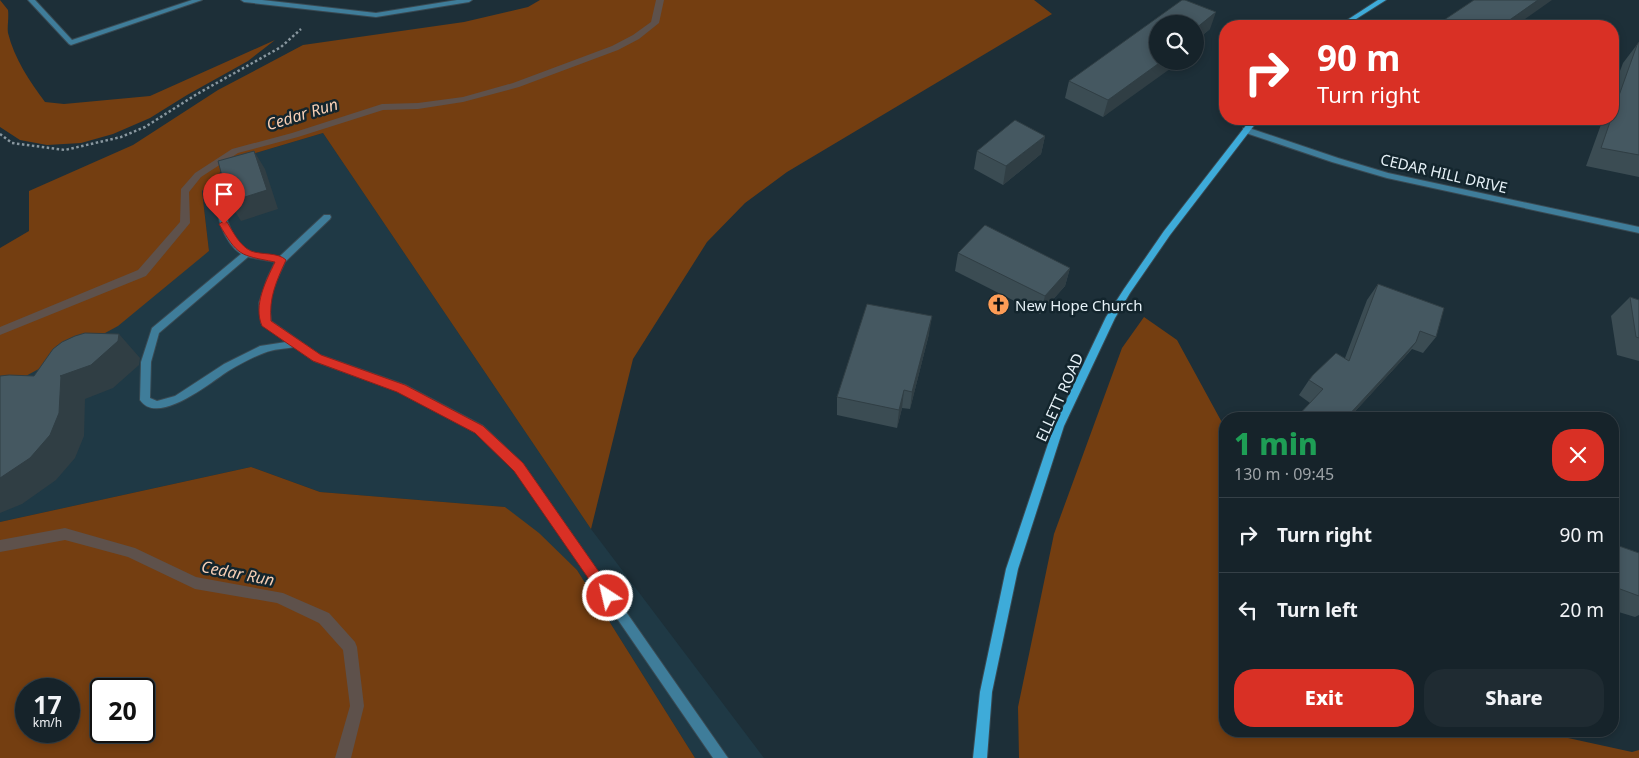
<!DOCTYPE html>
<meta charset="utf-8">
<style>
:root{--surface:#16232a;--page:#1f2b32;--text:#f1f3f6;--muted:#9ea4a8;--line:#354047;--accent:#d93025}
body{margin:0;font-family:"Noto Sans",sans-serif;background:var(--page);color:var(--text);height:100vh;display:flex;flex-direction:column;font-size:19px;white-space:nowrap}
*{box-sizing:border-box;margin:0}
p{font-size:16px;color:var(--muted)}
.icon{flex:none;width:28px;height:28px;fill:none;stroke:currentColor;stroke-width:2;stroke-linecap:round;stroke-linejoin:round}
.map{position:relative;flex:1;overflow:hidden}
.panel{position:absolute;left:1219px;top:412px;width:400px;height:325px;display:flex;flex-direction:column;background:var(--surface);border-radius:20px;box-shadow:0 2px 8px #0003,0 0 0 1px var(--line)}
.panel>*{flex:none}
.banner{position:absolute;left:1219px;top:20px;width:400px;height:105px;border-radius:20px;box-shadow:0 2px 8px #0003,0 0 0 1px var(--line);background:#d93025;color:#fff;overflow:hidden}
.tools{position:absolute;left:1149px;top:15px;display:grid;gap:10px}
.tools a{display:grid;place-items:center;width:55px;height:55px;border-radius:50%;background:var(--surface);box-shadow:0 2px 8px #0003,0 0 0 1px var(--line);font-size:25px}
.speed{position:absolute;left:15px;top:678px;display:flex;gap:10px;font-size:25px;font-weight:700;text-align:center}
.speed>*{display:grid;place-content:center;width:65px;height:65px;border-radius:50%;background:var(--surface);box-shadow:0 2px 8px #0003,0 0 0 1px var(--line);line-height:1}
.speed small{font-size:12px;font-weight:400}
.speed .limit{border:2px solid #111;border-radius:8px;background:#fff;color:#111}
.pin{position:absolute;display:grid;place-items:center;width:42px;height:42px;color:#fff;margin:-51px -21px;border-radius:50% 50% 50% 0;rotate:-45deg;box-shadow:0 0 5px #0007}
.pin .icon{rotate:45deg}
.me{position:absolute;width:55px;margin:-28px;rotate:325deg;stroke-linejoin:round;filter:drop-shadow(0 0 4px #0008)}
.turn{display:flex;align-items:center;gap:18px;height:105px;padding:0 15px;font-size:22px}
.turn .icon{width:65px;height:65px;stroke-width:2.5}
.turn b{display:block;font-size:35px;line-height:42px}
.round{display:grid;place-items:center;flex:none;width:52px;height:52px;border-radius:20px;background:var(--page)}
.overview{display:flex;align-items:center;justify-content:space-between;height:85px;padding:0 15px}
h1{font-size:30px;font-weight:800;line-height:38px;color:#1e9e55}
.action{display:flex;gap:10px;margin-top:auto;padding:10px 15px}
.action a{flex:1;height:58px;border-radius:20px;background:var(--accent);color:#fff;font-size:20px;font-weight:800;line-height:58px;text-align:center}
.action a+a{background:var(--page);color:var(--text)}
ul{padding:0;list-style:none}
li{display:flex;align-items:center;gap:15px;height:75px;padding:0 15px;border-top:1px solid var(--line)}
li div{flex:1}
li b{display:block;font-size:19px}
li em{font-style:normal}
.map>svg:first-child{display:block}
</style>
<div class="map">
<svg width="1639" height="758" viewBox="0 0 1639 758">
<rect width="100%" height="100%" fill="#1d2f38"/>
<!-- built -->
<path fill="#1f3945" d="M 323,133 L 591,529 L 764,758 L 695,758 L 577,570 L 505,507 L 320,492 L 251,467 L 0,522 L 0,390 L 209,251 L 202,191 L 232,160 Z"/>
<!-- green -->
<path fill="#743e11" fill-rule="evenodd" d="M 0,0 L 8,10 C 9,18 7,27 8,33 C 14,58 30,82 45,102 L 64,104 L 150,96 L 275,40 L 248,61 L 187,95 L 150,118 L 113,134 L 81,143 L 47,145 L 20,140 L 0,127 Z
M 540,0 L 1034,0 L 1052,14 L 787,172 L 745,203 L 707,242 L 633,359 L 591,529 L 323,133 L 232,160 L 202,191 L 209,251 L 118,326 L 0,390 L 0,248 L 29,231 L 29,191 L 133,145 L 218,90 L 303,45 L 464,22 L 528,7 Z
M 1144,317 L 1177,340 L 1225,428 L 1225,731 L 1536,731 L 1632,752 L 1639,750 L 1639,758 L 1019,758 L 1018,707 L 1054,534 L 1122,348 Z
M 251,467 L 320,492 L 505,507 L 539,533 L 577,570 L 695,758 L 0,758 L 0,522 ZM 26,689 L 69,689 L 69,731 L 26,731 ZM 101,689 L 144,689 L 144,731 L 101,731 Z"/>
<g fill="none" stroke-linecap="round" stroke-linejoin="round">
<!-- stream -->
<path fill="#5e514b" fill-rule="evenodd" d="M 656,0 L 664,0 L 659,23 L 639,39 L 618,50 L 519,87 L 463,102 L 418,109 L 383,110 L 298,137 L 238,153 L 201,177 L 189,192 L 190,223 L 146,276 L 0,335 L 0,327 L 138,270 L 180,222 L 181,189 L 195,173 L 232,149 L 292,133 L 382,104 L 418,103 L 463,97 L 513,83 L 612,46 L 633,35 L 651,22 Z
M 65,528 L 135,548 L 196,577 L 283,593 L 329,613 L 355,642 L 357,647 L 364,706 L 351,758 L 335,758 L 350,706 L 343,650 L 319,623 L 277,603 L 195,589 L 128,557 L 65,540 L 0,552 L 0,540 Z"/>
<defs>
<path id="lane" d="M 28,0 L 35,0 L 72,40 L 192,0 L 202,0 L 71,45 L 69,44 Z
M 241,0 L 262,0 L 376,13 L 457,0 L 472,0 L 469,2 L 376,17 L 244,2 Z
M 217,188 L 221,191 C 225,212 229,243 252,252 C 260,255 270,255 279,257 L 324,215 L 330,215 L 331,217 L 330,219 L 285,262 L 277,279 L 269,303 L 271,321 L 320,355 L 405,385 L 483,426 L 523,464 L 728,758 L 713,758 L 515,470 L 475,432 L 397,391 L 314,361 L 294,347 C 285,349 273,349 264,353 C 253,357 240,364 230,370 C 212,381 158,427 140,400 L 141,362 L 152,328 L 241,254 C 221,240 217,213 213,191 ZM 248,257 L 275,262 L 267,279 L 259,303 L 261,323 L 286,342 L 260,346 L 224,364 L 175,396 L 157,401 L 150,398 L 151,362 L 159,333 Z"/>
<path id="street" d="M 1243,128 L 1249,128 L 1338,158 L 1388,173 L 1639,227 L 1639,233 L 1387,178 L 1332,162 L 1243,132 Z"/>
<path id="secondary" d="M 1378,0 L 1386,0 L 1345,26 L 1338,26 Z
M 1251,119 L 1259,119 L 1170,235 L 1130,293 L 1115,318 L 1064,426 L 1018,569 L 992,692 L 987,758 L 973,758 L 980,692 L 1006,569 L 1054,426 L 1106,317 L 1124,289 L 1164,231 Z"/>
</defs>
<!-- lane casing -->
<use href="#lane" stroke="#394a53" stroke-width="2"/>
<!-- street casing -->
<use href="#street" stroke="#394a53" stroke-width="2"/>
<!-- secondary casing -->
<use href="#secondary" stroke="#394a53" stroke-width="2"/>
<!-- path -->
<path stroke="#89979f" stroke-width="2.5" stroke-dasharray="2.5 2.5" stroke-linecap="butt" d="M 0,134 L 12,143 L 65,150 L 121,137 L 145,127 L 197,94 L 281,47 L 301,29"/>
<!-- lane -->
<use href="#lane" fill="#3f7d9a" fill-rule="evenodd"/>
<!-- street -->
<use href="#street" fill="#3f7d9a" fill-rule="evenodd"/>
<!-- secondary -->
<use href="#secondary" fill="#3eabd9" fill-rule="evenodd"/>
</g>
<!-- wall -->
<path fill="#3b4c53" d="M 1210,29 L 1103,117 L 1065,98 L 1069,81 Z
M 1639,42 L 1639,177 L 1586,166 L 1603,119 L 1612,119 L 1612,92 L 1623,63 Z
M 1045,136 L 1041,154 L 1003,185 L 974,169 L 977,151 Z
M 958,253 L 1070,268 L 1065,286 L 1040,314 L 955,271 Z
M 1378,284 L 1436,337 L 1423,353 L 1412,349 L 1404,358 L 1348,419 L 1295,419 L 1310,403 L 1299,395 L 1309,380 L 1345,358 L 1367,300 Z
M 1630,297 L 1639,300 L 1639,361 L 1617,355 L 1611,316 Z
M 929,334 L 910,409 L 902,408 L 897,428 L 837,415 L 837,397 Z
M 1612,538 L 1619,546 L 1639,553 L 1639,615 L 1635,617 L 1612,610 Z"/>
<!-- shaded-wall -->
<path fill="#303e44" d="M 1538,0 L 1552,0 L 1515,26 L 1501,26 Z
M 1216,12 L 1210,29 L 1197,40 L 1195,46 L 1195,29 Z
M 1162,61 L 1181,61 L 1103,117 L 1108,100 Z
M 1045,136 L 1041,154 L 1003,185 L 1006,166 Z
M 254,151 L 265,169 L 278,209 L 241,221 L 229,202 Z
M 1070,268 L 1065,286 L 1040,314 L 1045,296 Z
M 932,316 L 929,334 L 910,409 L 912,392 Z
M 119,334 L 140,358 L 139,365 L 113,388 L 85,399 L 84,436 L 75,458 L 56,480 L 22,504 L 0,513 L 0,478 L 60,376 Z
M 1416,342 L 1404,358 L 1348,419 L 1345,419 Z
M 904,390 L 902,408 L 897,428 L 899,410 Z"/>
<!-- building -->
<path fill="#455861" stroke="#303e44" d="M 1182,0 L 1185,0 L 1216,12 L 1195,29 L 1195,24 L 1158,24 L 1158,61 L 1162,61 L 1108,100 L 1069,81 Z
M 1474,0 L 1538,0 L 1501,26 L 1436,26 L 1447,18 Z
M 1195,33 L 1199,35 L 1195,38 Z
M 1639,42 L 1639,155 L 1601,148 L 1611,119 L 1612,119 L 1612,115 L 1637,45 Z
M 1015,120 L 1045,136 L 1006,166 L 977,151 Z
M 254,151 L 267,190 L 229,202 L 218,161 Z
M 985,225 L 1070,268 L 1045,296 L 958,253 Z
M 1378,284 L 1444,308 L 1436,337 L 1420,331 L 1416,342 L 1345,419 L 1295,419 L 1323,389 L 1309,380 L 1313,375 L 1336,353 L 1349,361 Z
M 1630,297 L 1639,300 L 1639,338 L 1636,337 Z
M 867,304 L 932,316 L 912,392 L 904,390 L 899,410 L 837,397 Z
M 85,333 L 119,334 L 118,341 L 91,365 L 60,376 L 61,376 L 59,413 L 50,435 L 30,458 L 0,478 L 0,376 L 9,375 L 34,376 L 53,349 L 62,342 L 75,336 Z
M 1612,538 L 1618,540 L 1619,546 L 1639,553 L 1639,596 L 1612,586 Z"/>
<!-- route -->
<path fill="#d93025" stroke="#8d1f18" d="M 224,221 L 227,222 C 233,232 240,246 251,251 C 261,255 278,252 286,260 C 276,282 269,297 271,321 L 321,355 L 405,385 L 483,426 L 523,463 L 613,592 L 615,596 L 613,601 L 608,603 L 604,601 L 514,471 L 475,433 L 397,392 L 313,361 L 262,326 C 253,305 266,281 275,262 C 239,255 238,256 219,224 Z"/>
<!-- icons -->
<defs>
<symbol id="church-disc" viewBox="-11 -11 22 22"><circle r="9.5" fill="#fd9c56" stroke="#13252d"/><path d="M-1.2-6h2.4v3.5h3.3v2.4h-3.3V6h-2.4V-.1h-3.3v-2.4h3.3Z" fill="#111"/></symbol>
</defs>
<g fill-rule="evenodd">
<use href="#church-disc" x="986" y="292" width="25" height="25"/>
</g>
<g text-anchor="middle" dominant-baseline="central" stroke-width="5" stroke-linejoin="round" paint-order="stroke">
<!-- street labels -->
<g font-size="15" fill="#e6f1f7" stroke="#13252d">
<text transform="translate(1444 173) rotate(13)">CEDAR HILL DRIVE</text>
<text transform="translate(1059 397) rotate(-66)">ELLETT ROAD</text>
</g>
<!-- poi labels -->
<g font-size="15" fill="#e6f1f7" stroke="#13252d" text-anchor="start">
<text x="1015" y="305">New Hope Church</text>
</g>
<!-- water labels -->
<g font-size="16" font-style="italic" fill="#f6ceb4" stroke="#13252d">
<text transform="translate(302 114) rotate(-17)">Cedar Run</text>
<text transform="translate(238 573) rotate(11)">Cedar Run</text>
</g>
</g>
</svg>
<div class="tools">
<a><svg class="icon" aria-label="search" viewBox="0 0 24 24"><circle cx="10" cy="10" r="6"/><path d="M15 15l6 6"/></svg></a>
</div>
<div class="speed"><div>17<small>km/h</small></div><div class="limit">20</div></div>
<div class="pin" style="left:224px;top:224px;background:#d93025"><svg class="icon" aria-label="arrive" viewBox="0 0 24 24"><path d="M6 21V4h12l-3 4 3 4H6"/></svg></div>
<svg class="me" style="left:608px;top:596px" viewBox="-20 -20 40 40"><circle r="17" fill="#d93025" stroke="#fff" stroke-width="3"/><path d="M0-11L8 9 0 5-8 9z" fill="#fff"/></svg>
<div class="banner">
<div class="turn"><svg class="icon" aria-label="right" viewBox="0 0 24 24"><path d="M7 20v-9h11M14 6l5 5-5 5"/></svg><div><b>90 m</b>Turn right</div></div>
</div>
<section class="panel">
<div class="overview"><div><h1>1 min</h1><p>130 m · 09:45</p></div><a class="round" style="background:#d93025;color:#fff"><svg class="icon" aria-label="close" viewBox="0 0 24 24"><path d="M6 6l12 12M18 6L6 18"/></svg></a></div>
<ul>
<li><svg class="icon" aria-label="right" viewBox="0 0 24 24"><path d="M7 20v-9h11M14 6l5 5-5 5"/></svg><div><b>Turn right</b></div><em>90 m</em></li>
<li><svg class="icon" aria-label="left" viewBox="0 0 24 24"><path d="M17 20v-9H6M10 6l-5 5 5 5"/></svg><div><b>Turn left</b></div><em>20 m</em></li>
</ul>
<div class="action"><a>Exit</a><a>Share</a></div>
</section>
</div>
